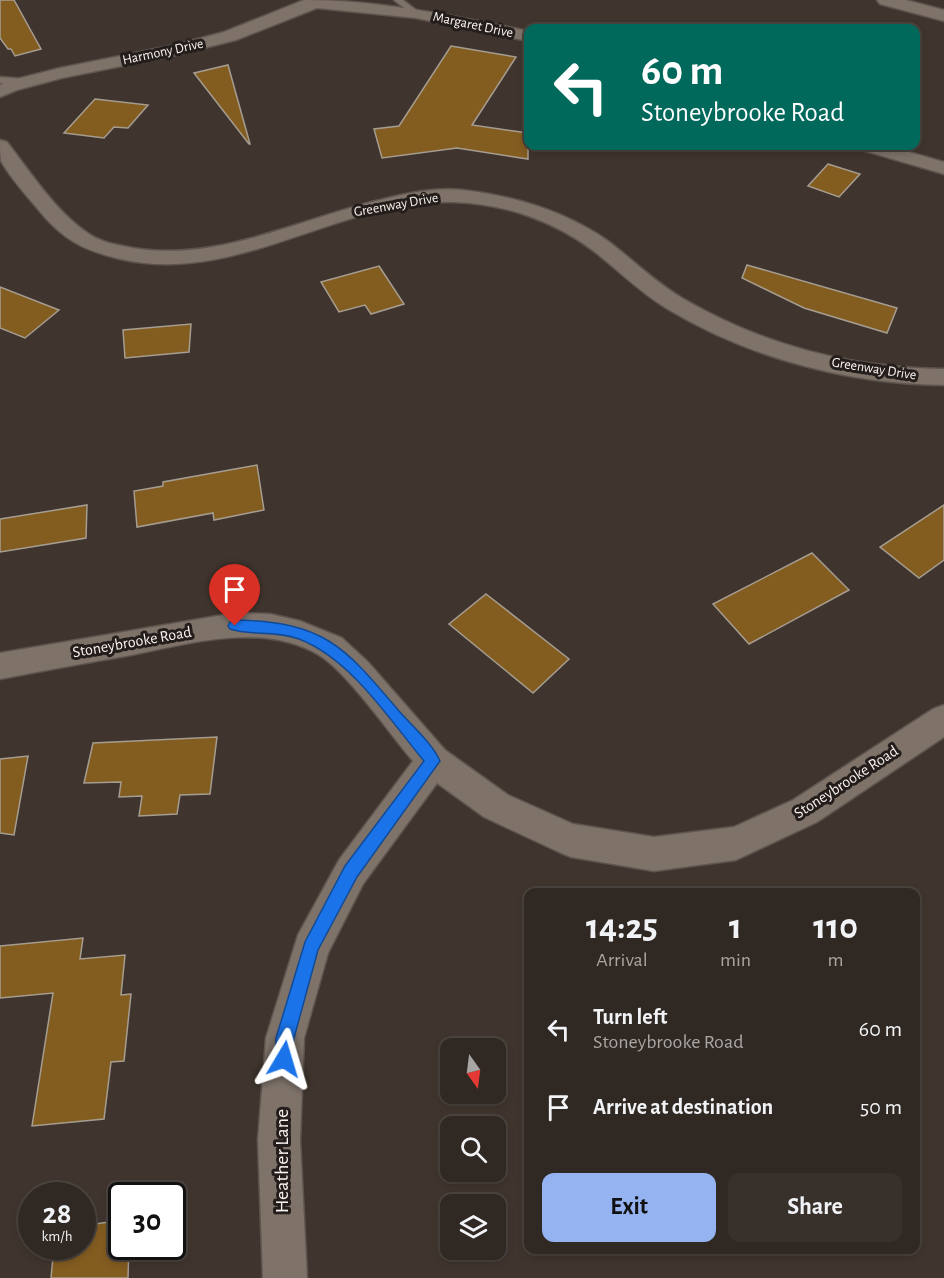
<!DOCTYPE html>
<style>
:root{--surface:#302822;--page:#38302a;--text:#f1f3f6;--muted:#a8a6a5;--line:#4b4440;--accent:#95b2f1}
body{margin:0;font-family:"Alegreya Sans",sans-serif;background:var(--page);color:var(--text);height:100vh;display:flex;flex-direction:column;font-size:22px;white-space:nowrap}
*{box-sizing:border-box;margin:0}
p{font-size:20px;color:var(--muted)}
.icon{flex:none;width:33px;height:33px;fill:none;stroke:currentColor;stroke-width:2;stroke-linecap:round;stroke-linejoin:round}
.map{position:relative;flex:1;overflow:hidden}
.drawer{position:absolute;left:524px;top:888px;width:396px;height:366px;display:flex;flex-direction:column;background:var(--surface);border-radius:12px;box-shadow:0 3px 9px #0003,0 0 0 2px var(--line)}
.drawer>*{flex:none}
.top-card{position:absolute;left:524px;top:24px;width:396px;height:126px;border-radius:12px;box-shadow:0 3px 9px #0003,0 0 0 2px var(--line);background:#00695c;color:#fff;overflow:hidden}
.needle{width:39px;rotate:166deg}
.tools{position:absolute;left:440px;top:1038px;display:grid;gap:12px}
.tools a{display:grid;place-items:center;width:66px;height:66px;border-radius:12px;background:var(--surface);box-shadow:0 3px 9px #0003,0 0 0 2px var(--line);font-size:30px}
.speed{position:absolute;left:18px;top:1182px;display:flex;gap:12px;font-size:30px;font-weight:700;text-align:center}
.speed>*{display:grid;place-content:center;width:78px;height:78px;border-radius:50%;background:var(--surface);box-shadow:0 3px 9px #0003,0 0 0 2px var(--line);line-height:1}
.speed small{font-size:15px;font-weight:400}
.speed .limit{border:3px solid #111;border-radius:9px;background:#fff;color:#111}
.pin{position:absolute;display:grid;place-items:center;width:51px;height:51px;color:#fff;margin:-62px -26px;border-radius:50% 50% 50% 0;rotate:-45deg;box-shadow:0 0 6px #0007}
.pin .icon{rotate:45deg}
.me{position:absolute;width:66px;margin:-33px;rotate:7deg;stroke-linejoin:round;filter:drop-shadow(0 0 4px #0008)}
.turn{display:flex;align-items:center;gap:21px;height:126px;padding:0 18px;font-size:27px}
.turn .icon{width:78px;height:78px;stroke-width:2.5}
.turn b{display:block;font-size:42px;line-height:51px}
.eta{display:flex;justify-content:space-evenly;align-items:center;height:102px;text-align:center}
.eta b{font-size:36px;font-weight:700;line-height:42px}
.cta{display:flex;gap:12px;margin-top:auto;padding:12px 18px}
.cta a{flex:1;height:69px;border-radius:12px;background:var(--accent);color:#111;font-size:24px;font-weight:700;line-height:69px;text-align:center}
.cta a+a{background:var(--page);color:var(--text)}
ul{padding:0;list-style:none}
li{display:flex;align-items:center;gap:18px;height:78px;padding:0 18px}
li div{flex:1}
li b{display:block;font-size:22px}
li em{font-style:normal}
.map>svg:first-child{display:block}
</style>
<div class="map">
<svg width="944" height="1278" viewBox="0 0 944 1278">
<rect width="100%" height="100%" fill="#40352e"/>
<!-- building -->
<path fill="#835c20" stroke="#a69d91" stroke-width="1.5" d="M 0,0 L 14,0 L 41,49 L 15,56 L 11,49 L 8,49 L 0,38 Z
M 451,46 L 516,57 L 472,125 L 528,133 L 528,159 L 457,148 L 382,158 L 374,129 L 399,126 Z
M 228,65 L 250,144 L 249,144 L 194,73 Z
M 95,99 L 148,105 L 128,128 L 114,127 L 104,138 L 64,133 Z
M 828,164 L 860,174 L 839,197 L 808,186 Z
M 747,265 L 897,308 L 887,333 L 804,308 L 742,278 Z
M 379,266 L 404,304 L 371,314 L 365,305 L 339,312 L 321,282 Z
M 0,287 L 59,310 L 25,338 L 0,328 Z
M 191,324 L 189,352 L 125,358 L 123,330 Z
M 257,465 L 264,510 L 214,520 L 213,513 L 137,527 L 134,491 L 163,486 L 163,482 Z
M 87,505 L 86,538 L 0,552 L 0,519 Z
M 944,505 L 944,560 L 919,578 L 880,547 Z
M 812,553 L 849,590 L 749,644 L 713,604 Z
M 486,594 L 569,659 L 533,693 L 449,624 Z
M 217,737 L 210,794 L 180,795 L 177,814 L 139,816 L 142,796 L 119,797 L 121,782 L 84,783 L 93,743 Z
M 28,756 L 14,835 L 0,833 L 0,759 Z
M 83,938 L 80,959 L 125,955 L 121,995 L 131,994 L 124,1061 L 111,1062 L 104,1119 L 32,1126 L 53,993 L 0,998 L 0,946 Z
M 122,1220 L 122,1246 L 129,1246 L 128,1278 L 51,1278 L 54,1246 L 82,1246 L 82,1226 Z"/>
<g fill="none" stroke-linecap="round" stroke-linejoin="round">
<defs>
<path id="service" d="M 394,0 L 403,0 L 420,13 L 413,15 Z
M 0,77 L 27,79 L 31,82 L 27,85 L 0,83 Z"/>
<path id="minor" d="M 304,0 C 380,0 454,16 528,31 L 528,41 L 416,18 L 317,8 L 236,40 L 176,55 L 62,78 L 17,90 L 0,97 L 0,85 L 5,82 L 60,68 L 175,45 L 224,32 Z
M 0,140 L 7,142 C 32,174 55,211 89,234 C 99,241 112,244 123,246 C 210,266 298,219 380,200 C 407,193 435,187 463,190 C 514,196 565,211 608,241 C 633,260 655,282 682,298 C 762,345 852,368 944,369 L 944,385 C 847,384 749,358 666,308 C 640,292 619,271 595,252 C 555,221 503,203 452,202 C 340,199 236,286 120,259 C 82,250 62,239 37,208 C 25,194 10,177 1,161 C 0,155 0,147 0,140 Z
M 859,146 L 888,146 L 944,162 L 944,174 L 862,150 Z
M 235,613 L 270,614 L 300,621 L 342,638 L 368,662 L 445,750 L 508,795 L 573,824 L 654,837 L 734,827 L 793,800 L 933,709 L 944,705 L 944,737 L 817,822 L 736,860 L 654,871 L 571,857 L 559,852 L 484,817 L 437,783 L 363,884 L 328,953 L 304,1038 L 300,1140 L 307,1278 L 263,1278 L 258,1140 L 266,1038 L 298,935 L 339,860 L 413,761 C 390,734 347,672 319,655 C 261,621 188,644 126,656 C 84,663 42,671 0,679 L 0,653 Z"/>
<path id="tertiary" d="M 877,0 L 906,0 L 944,10 L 944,21 L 880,4 Z"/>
</defs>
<!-- service casing -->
<use href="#service" stroke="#5e544e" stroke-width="3"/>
<!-- minor casing -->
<use href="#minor" stroke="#5e544e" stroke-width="3"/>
<!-- tertiary casing -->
<use href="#tertiary" stroke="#5e544e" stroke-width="3"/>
<!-- service -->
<use href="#service" fill="#7e7269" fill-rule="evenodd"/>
<!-- minor -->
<use href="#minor" fill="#7e7269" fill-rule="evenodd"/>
<!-- tertiary -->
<use href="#tertiary" fill="#7e7269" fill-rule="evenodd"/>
</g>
<!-- route -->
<path fill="#1a73e8" stroke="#114b97" stroke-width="1.5" d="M 235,620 C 325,622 344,646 399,711 C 412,726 432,743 440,761 L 357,877 L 318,950 L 294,1038 L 290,1065 L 284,1067 L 278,1065 L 275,1059 L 276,1038 L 305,942 L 345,866 L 424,761 C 389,719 351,659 299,639 C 276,630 250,636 230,629 L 228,626 L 230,622 Z"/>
<g text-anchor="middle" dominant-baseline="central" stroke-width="6" stroke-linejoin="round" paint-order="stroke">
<!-- far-street labels -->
<g font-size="14" fill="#faf2ee" stroke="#231e1b">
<text transform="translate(473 25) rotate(12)">Margaret Drive</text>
<text transform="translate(163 52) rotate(-12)">Harmony Drive</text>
<text transform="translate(396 205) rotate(-10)">Greenway Drive</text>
<text transform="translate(874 369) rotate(9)">Greenway Drive</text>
</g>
<!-- street labels -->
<g font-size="16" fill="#faf2ee" stroke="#231e1b">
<text transform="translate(132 642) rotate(-10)">Stoneybrooke Road</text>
<text transform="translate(846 782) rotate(-33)">Stoneybrooke Road</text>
</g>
<!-- near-street labels -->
<g font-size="20" fill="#faf2ee" stroke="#231e1b">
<text transform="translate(282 1161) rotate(-90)">Heather Lane</text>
</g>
</g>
</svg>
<div class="tools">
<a><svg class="needle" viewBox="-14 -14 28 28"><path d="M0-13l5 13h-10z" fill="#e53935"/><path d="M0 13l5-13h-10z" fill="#a8a6a5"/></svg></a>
<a><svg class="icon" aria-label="search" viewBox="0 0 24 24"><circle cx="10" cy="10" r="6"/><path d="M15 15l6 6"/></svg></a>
<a><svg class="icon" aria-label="layers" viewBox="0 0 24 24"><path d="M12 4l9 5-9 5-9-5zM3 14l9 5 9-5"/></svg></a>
</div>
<div class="speed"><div>28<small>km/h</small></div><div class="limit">30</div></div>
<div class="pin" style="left:235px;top:626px;background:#d93025"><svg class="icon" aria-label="arrive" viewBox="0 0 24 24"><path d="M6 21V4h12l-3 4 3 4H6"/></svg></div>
<svg class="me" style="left:284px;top:1059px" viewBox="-20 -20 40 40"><path d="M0-17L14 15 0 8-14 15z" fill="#1a73e8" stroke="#fff" stroke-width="4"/></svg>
<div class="top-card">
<div class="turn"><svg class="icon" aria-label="left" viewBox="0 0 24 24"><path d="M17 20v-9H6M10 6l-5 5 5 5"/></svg><div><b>60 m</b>Stoneybrooke Road</div></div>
</div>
<section class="drawer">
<div class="eta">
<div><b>14:25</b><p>Arrival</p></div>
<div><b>1</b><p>min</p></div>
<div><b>110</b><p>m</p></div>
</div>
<ul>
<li><svg class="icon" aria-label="left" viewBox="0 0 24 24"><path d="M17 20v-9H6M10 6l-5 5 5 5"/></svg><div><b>Turn left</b><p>Stoneybrooke Road</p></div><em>60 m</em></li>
<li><svg class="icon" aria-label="arrive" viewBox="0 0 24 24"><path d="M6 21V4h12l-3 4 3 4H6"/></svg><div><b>Arrive at destination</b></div><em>50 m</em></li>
</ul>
<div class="cta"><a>Exit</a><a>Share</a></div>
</section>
</div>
